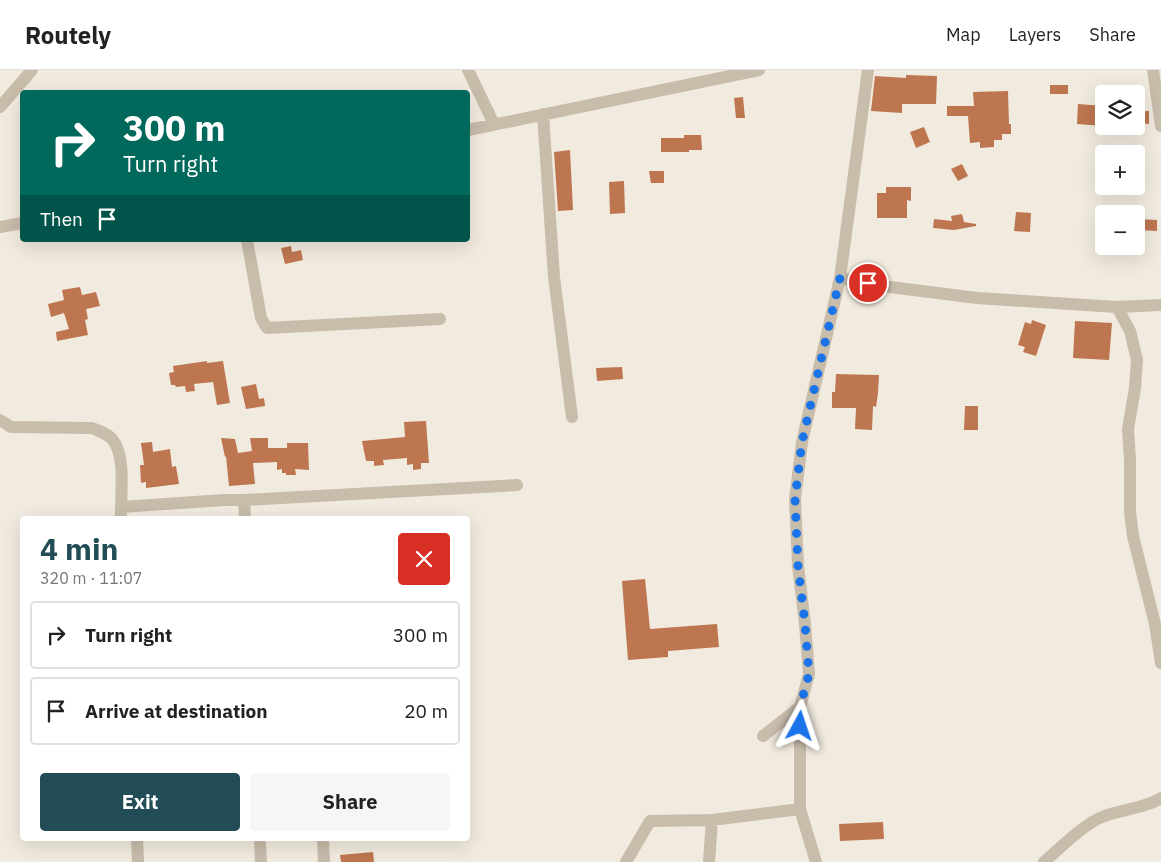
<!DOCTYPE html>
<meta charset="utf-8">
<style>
:root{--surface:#fff;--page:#f6f6f6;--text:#222;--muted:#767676;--line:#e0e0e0;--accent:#224d56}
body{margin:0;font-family:"IBM Plex Sans",sans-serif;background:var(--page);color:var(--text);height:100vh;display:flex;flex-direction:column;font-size:19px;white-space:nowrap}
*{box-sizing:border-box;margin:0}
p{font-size:16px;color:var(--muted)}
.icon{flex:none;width:28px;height:28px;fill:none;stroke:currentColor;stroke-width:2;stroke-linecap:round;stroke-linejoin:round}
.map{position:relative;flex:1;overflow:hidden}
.drawer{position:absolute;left:20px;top:446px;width:450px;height:325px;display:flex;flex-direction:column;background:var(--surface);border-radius:5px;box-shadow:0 5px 20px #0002}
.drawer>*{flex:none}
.guide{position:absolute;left:20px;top:20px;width:450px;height:152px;border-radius:5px;box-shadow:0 5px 20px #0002;background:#00695c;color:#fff;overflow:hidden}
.tools{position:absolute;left:1095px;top:15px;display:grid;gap:10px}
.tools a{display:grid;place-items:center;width:50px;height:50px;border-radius:5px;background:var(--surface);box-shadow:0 5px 20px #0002;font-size:25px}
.pin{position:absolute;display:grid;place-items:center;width:42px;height:42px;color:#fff;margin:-21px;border:2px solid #fff;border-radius:50%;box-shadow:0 1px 5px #0007}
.me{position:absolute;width:55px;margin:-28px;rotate:5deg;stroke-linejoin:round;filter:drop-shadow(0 0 4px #0008)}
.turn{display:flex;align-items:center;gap:18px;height:105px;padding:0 20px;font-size:22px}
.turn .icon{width:65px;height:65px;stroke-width:2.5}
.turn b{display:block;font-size:35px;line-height:42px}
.then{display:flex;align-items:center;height:48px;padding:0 20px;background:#0003;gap:10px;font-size:19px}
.round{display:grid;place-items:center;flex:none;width:52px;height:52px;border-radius:5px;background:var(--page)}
.headline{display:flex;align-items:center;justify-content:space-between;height:85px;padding:0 20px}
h1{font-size:30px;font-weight:700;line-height:38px;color:var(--accent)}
.action{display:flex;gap:10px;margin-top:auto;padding:10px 20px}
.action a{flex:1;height:58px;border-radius:5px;background:var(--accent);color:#fff;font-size:20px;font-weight:700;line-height:58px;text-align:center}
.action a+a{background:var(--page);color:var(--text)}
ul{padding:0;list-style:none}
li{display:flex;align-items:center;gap:15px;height:68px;margin:0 10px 8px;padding:0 10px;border:2px solid var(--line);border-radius:5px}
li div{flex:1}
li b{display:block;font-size:19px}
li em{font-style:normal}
header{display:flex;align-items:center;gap:30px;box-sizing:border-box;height:70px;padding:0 25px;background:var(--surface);border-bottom:1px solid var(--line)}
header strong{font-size:24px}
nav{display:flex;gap:28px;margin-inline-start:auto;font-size:18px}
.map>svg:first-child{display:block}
</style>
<header>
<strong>Routely</strong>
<nav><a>Map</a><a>Layers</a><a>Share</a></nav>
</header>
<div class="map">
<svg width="1161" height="792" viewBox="0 0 1161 792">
<rect width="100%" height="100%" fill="#f1eade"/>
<!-- building -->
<path fill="#be7650" d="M 906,5 L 937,6 L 936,34 L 902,34 L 902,43 L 871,41 L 875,6 L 906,8 Z
M 1050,15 L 1068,15 L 1068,24 L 1050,24 Z
M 1008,21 L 1009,54 L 1011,54 L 1011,64 L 1002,64 L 1002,70 L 994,70 L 994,77 L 980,78 L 980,72 L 970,73 L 968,46 L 947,46 L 947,36 L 974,36 L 973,22 Z
M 743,27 L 745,48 L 736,48 L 734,28 Z
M 1078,34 L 1104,36 L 1104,56 L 1077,54 Z
M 1138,41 L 1149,41 L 1149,54 L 1138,53 Z
M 924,57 L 930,72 L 916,78 L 910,62 Z
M 684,65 L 701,65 L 702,80 L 689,80 L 689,82 L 661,82 L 661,68 L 684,68 Z
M 570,80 L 573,140 L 558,141 L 554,82 Z
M 962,94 L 968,106 L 958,111 L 951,99 Z
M 649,101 L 664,101 L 664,113 L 651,113 Z
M 624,111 L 625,143 L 610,144 L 609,112 Z
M 886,117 L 911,117 L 911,131 L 907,130 L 907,148 L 877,148 L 877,123 L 886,123 Z
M 1016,142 L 1031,143 L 1030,162 L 1014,161 Z
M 962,144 L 964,152 L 976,154 L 976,156 L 954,160 L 933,158 L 934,149 L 952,151 L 951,146 Z
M 1136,149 L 1157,150 L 1157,161 L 1136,160 Z
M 1095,153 L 1104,153 L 1104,176 L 1114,176 L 1114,184 L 1096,184 Z
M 291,176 L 292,182 L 301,180 L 303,190 L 285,194 L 281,178 Z
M 80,217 L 82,225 L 96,222 L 100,236 L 86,239 L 88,249 L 85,250 L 88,265 L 57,271 L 56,262 L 69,259 L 64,243 L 51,247 L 48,234 L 64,230 L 62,220 Z
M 1032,250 L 1046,255 L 1036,286 L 1023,282 L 1025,277 L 1018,275 L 1025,252 L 1031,254 Z
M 1075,251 L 1112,253 L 1109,290 L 1073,288 Z
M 207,291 L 207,293 L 223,291 L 230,333 L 217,335 L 213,312 L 194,314 L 195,321 L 186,322 L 185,316 L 176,317 L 175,315 L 171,315 L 169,303 L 174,302 L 173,296 Z
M 622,297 L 623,309 L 597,311 L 596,298 Z
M 836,304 L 879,305 L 878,323 L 876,337 L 873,336 L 872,360 L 855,359 L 856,338 L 832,338 L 832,322 L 835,322 Z
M 256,314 L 259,329 L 264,328 L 265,336 L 246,339 L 241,317 Z
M 965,336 L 978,336 L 978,360 L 964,360 Z
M 426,351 L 429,393 L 421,393 L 421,399 L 413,400 L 413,394 L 407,395 L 407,388 L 383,390 L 384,395 L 374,396 L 374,391 L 366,391 L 362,371 L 405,367 L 404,352 Z
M 221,368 L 235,369 L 238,383 L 252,381 L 250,368 L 268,368 L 268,378 L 287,378 L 287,373 L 308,373 L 309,400 L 295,399 L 296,405 L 286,405 L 286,403 L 282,403 L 282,399 L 277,400 L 277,392 L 253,393 L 255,414 L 229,416 L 226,386 L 225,387 Z
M 152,372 L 153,382 L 170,379 L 172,397 L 176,396 L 179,414 L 146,418 L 146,412 L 141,413 L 140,395 L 144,395 L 141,373 Z
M 645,509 L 650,559 L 717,554 L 719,577 L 668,581 L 668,587 L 628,590 L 622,511 Z
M 883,752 L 884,769 L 840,771 L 839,754 Z
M 373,782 L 374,792 L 341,792 L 340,785 Z"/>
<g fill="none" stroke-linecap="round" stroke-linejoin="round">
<!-- street -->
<path stroke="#c8bcab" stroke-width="12" d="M 468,0 L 494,54
M 1153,0 L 1161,56
M 0,37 L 32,0
M 543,44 L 554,207 L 572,347
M 468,60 L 759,0
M 0,157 L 22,153
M 247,170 L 261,248 L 267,258 L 440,249
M 840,208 L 882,216 L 977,228 L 1117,237 L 1161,235
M 1117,237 L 1130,261 L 1137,290 L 1135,318 L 1128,359 L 1130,390 L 1130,442 L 1133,466 L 1155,554 L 1161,593
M 0,350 L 11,357 L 92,358 C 100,361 106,363 112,369 C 127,386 120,427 121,449
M 244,430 L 517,415
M 121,437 L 224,430 L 244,430 L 245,449
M 763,666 L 800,637
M 137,769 L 138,792
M 323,769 L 324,792
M 260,773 L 261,792
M 626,792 L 650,751 L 712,750 L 800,739
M 709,792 L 712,750
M 816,792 L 800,739 L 800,637 L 809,604 L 805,554 L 798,496 L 795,429 L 802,372 L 840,208 L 868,0
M 1044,792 C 1059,779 1084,754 1102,747 C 1122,739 1143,739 1161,728"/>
</g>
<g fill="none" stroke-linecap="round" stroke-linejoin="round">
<!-- route -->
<path stroke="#1a73e8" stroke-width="9" stroke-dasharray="0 16.2" d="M 800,656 L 800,637 L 809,604 L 805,554 L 798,496 L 795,429 L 802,372 L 840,208 L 868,213"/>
</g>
</svg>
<div class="tools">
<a><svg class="icon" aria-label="layers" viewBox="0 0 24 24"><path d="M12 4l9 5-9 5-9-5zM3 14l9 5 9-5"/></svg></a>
<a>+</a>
<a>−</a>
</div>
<div class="pin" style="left:868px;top:213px;background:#d93025"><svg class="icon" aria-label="arrive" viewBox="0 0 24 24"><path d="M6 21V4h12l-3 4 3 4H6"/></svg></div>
<svg class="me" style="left:800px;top:656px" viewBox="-20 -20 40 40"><path d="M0-17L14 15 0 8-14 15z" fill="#1a73e8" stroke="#fff" stroke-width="4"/></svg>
<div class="guide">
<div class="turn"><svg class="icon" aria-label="right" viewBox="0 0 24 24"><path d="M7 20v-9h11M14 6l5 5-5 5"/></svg><div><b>300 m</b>Turn right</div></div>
<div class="then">Then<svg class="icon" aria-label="arrive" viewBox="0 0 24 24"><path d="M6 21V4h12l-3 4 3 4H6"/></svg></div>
</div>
<section class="drawer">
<div class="headline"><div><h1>4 min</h1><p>320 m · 11:07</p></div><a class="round" style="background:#d93025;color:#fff"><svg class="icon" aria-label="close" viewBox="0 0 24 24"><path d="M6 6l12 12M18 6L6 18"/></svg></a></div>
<ul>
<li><svg class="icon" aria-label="right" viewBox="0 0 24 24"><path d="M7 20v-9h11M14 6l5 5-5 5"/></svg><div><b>Turn right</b></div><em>300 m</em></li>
<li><svg class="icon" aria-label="arrive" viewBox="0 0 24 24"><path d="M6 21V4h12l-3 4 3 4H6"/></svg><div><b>Arrive at destination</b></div><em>20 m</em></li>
</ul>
<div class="action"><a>Exit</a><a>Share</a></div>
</section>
</div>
